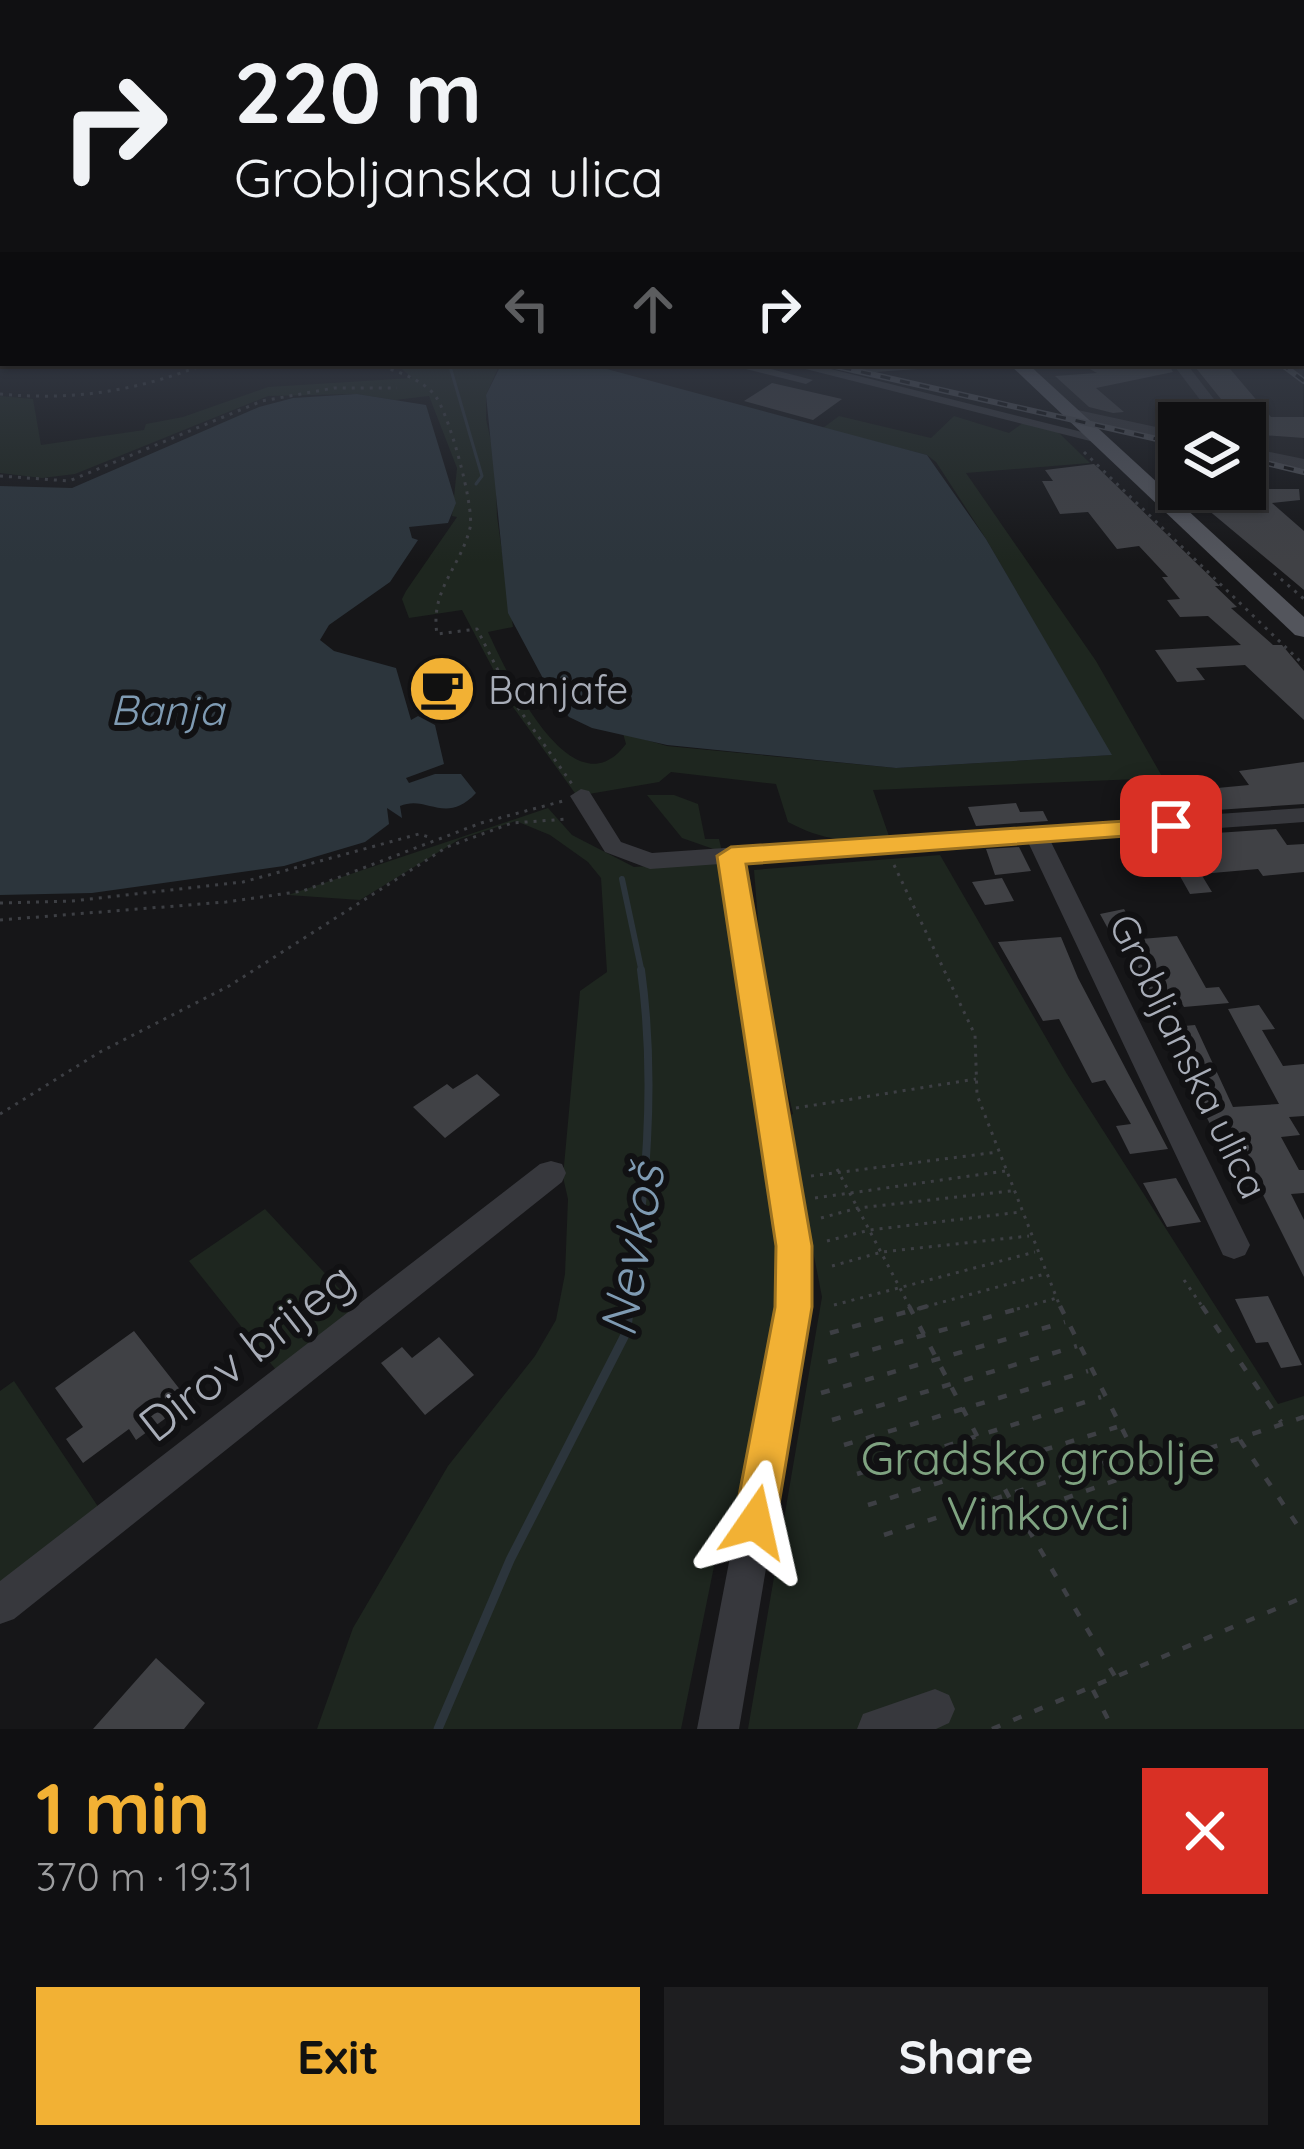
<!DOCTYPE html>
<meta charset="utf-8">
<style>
:root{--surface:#101012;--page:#1e1e20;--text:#f1f3f6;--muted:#9c9d9f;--line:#303032;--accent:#f2b134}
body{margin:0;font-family:Quicksand,sans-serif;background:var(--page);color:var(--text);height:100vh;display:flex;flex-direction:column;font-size:45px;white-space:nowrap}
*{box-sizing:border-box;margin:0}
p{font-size:39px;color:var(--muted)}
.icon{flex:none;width:66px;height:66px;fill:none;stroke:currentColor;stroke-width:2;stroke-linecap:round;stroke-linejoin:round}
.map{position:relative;height:1729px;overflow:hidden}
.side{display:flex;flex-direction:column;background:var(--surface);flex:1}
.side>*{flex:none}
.guide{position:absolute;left:0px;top:0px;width:1305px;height:366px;box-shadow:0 3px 9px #0004,0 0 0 3px var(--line);background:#101012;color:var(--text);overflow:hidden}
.tools{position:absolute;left:1158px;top:402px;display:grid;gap:24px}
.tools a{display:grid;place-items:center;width:108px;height:108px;border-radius:0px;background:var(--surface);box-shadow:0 3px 9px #0004,0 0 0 3px var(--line);font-size:60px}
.pin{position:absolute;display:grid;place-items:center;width:102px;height:102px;color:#fff;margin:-51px;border-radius:24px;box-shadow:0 6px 18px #0006}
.me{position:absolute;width:132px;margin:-66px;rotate:11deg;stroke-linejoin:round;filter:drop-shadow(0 0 9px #0008)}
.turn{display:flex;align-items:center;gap:42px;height:252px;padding:0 36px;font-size:54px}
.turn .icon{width:156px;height:156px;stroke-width:2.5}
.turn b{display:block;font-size:84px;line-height:102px}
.lanes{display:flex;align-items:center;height:114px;padding:0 36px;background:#0003;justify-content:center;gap:60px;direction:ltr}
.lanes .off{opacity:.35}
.round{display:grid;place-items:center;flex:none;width:126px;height:126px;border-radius:0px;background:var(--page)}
.summary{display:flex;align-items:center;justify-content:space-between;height:204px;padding:0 36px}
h1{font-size:72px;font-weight:700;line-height:90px;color:var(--accent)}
.primary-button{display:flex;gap:24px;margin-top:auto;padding:24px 36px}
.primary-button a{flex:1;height:138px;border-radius:0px;background:var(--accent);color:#111;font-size:48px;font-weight:700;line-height:138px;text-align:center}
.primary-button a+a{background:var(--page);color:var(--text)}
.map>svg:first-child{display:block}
</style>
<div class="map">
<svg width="1304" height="1729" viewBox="0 0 1304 1729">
<rect width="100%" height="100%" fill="#161618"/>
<!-- built -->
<path fill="#222225" d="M 1302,320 L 1304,473 L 1245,460 L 1245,423 L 1179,423 L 1179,445 L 1089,425 L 1027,363 L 1302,363 Z"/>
<!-- green -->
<path fill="#1e261f" d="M 395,363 L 499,366 L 486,395 L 486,419 L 495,459 L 497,517 L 513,627 L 488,632 C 506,671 572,816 626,744 L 623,733 L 667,746 L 896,768 L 1111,755 L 986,539 L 936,462 L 927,455 L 823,428 L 839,416 L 931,438 L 954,416 L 1009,433 L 1027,420 L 1057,431 L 1090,463 L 966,473 L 1096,661 L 1163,778 L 873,790 L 891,842 C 851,842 823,841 788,822 L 776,784 L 671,772 L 659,782 L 577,796 L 513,707 L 462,610 L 409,618 L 402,599 L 406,591 L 457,517 L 452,516 L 457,468 L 429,396 L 395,400 L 357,394 L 268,396 L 75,474 L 42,478 L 0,473 L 0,396 L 33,399 L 41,445 L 144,430 L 146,424 L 183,417 L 268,387 L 412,378 Z
M 647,795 L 674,795 L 698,804 L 705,839 L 719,839 L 722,852 L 682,838 Z
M 548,808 L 572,835 L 634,867 L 721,861 L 786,1296 L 744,1532 L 722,1527 L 681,1729 L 317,1729 L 353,1628 L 448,1466 L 535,1356 L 556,1320 L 565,1274 L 568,1199 L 563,1177 L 580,991 L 607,972 L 601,878 L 588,862 L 550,835 L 516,821 L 460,839 L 360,900 L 288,895 Z
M 940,855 L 1067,1074 L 1278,1404 L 1304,1396 L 1304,1729 L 748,1729 L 822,1297 L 790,1133 L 788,1116 L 793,1114 L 763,982 L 754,870 Z
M 265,1209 L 361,1312 L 280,1375 L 189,1261 Z
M 14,1381 L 103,1514 L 0,1594 L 0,1391 Z"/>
<!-- water -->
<path fill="#2c353c" d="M 502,363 L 588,364 L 927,455 L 986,539 L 1112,755 L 896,768 L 667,745 L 592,728 L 569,717 L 554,699 L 508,613 L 486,395 Z
M 357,394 L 426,405 L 456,503 L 448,523 L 409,527 L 412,538 L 418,540 L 390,582 L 329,625 L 320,640 L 334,651 L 396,668 L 411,720 L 418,716 L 435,725 L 444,764 L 406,778 L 409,783 L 435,774 L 461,774 L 476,793 C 445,826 427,794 400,806 L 402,818 L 387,808 L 389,824 L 365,842 L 284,866 L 92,893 L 0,895 L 0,486 L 72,488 L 259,407 L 293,398 Z"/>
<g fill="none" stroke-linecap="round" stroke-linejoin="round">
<!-- stream-far3 -->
<path stroke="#2c353c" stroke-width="3" d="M 449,363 L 482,476 L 476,484"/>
<!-- stream-far2 -->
<path stroke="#2c353c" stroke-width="6" d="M 622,879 L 642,973"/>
<!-- stream-far1 -->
<path stroke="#2c353c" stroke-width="8" d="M 629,1309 C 645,1195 657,1086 641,970"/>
<!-- stream -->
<path stroke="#2c353c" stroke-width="9" d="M 438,1729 L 510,1560 L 626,1333 L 630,1306"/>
</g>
<!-- building -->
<path fill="#404145" d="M 1079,363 L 1168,363 L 1173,372 L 1096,388 L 1124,412 L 1113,413 L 1089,407 L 1055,376 L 1097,373 Z
M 1192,363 L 1225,363 L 1271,417 L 1304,417 L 1304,438 L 1249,434 Z
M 772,383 L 842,399 L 813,420 L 744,401 Z
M 1094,464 L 1220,586 L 1215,586 L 1237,607 L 1231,608 L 1273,645 L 1282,645 L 1304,671 L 1304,720 L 1245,665 L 1196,668 L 1205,680 L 1177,682 L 1155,650 L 1241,645 L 1208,616 L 1180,617 L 1167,600 L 1180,599 L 1162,577 L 1168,577 L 1139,546 L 1117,549 L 1088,512 L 1060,514 L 1042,481 L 1053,481 L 1045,470 Z
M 1183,489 L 1299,489 L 1300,500 L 1272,503 L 1304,531 L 1304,590 Z
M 460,671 L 461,705 L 424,707 L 424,673 Z
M 1304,762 L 1304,804 L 1187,812 L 1175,792 L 1249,785 L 1239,771 Z
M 1016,803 L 1020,812 L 1043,811 L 1048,821 L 976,826 L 968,807 Z
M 1276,829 L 1287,845 L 1304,844 L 1304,872 L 1263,876 L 1258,869 L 1201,874 L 1212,892 L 1190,894 L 1176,869 L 1192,868 L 1176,841 L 1204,839 L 1201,834 Z
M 1019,847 L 1031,871 L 995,875 L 986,849 Z
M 1002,878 L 1014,901 L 985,905 L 972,882 Z
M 1124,909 L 1141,939 L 1177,936 L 1206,988 L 1219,987 L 1229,1003 L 1184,1007 L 1175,992 L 1144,995 L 1129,968 L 1138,967 L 1122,935 L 1112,936 L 1100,914 Z
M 1061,937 L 1078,978 L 1168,1149 L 1130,1154 L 1116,1126 L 1131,1124 L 1105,1080 L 1092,1083 L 1059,1019 L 1043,1021 L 998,942 Z
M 1259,1005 L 1275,1029 L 1262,1030 L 1283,1066 L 1304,1064 L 1304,1116 L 1289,1117 L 1300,1135 L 1281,1137 L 1299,1170 L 1304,1170 L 1304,1193 L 1291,1194 L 1304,1220 L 1304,1277 L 1250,1169 L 1245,1138 L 1219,1142 L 1162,1028 L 1195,1025 L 1233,1107 L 1279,1104 L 1228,1009 Z
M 477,1074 L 500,1095 L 445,1138 L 413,1107 L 447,1084 L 453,1089 Z
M 1176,1178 L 1201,1222 L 1167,1227 L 1143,1183 Z
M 1268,1296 L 1302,1365 L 1281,1368 L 1268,1342 L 1256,1343 L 1235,1299 Z
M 134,1331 L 189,1401 L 136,1440 L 129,1429 L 83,1463 L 66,1439 L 83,1427 L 55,1388 Z
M 439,1337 L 474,1375 L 425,1415 L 381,1363 L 402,1347 L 412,1358 Z
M 156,1658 L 205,1703 L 184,1729 L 93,1729 Z"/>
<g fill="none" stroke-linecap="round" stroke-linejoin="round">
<!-- path-far1 -->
<path stroke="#3d3f44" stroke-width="3" stroke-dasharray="3 6" stroke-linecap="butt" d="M 374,363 C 394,371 418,377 433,393 C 448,408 475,508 470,528 C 460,568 430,590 437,634 L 477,629 L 514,702 L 572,784
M 0,394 C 73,401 139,391 207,363
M 1084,452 L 1304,665
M 0,476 L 69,481 L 262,401 L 334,388 L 397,388
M 1274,573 L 1304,599
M 894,865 L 975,1035 L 977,1095 L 1061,1309
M 0,903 L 72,901 L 243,882 L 419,834 L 429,837
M 0,920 L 226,902 L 303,891 L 481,823 L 563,801
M 796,1108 L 976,1079
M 0,1114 L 100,1052 L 229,986 L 447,847 L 512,823 L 568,819
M 837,1169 L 911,1309
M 811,1176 L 998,1152
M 815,1198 L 1005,1171
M 821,1218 L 858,1208 L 1011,1191
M 827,1241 L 870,1230 L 1021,1212
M 832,1266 L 882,1252 L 1029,1236
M 1184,1280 L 1204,1309
M 834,1305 L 1035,1252
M 917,1309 L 1045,1274
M 1017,1309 L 1057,1298"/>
<!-- path -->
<path stroke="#3d3f44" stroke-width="4.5" stroke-dasharray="9 14" stroke-linecap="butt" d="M 909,1306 L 1008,1495 L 1116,1678
M 1060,1306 L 1143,1470 L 1304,1417
M 1202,1306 L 1281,1422
M 830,1333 L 928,1306
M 828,1362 L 1028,1306
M 821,1393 L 1065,1322
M 832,1420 L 1077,1346
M 1240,1440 L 1304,1535
M 844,1445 L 1088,1371
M 857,1474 L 1101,1397
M 868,1505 L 1117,1427
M 1021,1514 L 1142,1471
M 884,1535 L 1132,1454
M 1093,1690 L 1113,1729
M 992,1729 L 1304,1597"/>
<!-- minor -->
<path fill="#37383d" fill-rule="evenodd" d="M 0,329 L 3,329 L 3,337 L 0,337 Z
M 1302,360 L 1304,360 L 1304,370 L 1292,363 L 1302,363 Z
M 722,363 L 748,363 L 813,380 L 806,384 Z
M 782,363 L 807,363 L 1106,438 L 1098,443 Z
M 848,363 L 953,363 L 946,367 L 875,372 L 849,367 Z
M 1172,363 L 1186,363 L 1227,416 L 1227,422 L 1217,422 Z
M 1073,409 L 1179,432 L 1179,442 L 1068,417 L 1065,414 Z
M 1245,447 L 1304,459 L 1304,469 L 1245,457 Z
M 581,789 L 589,791 L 621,842 L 652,853 L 1304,808 L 1304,822 L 1050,840 L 1250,1245 L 1245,1255 L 1234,1259 L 1223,1255 L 1028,842 L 744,862 L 810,1246 L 810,1307 L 739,1729 L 697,1729 L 778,1307 L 778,1246 L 720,864 L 650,869 L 605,852 L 570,796 Z
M 551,1161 L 562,1164 L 566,1173 L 562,1182 L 14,1619 L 0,1624 L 0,1581 L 540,1164 Z
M 935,1689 L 949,1695 L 955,1709 L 949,1723 L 936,1729 L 857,1729 L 863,1714 Z"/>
<!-- major -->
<path fill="#53555c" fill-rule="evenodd" d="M 1008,363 L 1027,363 L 1304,617 L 1304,637 L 1295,635 Z"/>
<defs>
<path id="rail" d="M 822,363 L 1179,444
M 1280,363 L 1304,381
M 1245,458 L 1304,472"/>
</defs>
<!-- rail casing -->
<use href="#rail" stroke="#4a4c52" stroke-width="6"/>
<!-- rail -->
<use href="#rail" stroke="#111113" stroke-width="3" stroke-dasharray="10" stroke-linecap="butt"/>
</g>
<!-- sky -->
<linearGradient id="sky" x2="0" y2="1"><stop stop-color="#0c0c0d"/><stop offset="0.57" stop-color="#363c48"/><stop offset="1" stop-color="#363c48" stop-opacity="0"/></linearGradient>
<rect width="1304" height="562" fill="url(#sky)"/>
<!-- route -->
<path fill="#f2b134" stroke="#9d7322" stroke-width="3" d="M 1171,818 L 1180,820 L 1184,826 L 1180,832 L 746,864 L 812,1246 L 812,1307 L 776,1522 L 770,1536 L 755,1543 L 741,1536 L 734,1522 L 775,1307 L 776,1246 L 717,856 L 731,847 Z"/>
<!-- icons -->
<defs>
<symbol id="cafe-disc" viewBox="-11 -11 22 22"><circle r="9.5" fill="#f2b134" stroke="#111113"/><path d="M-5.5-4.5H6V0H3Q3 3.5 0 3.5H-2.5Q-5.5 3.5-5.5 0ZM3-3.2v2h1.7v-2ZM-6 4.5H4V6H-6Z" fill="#111"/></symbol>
</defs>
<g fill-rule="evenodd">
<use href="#cafe-disc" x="404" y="651" width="76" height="76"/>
</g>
<g text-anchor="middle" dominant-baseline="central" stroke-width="12" stroke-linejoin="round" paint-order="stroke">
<!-- poi labels -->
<g font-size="39" fill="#a8adb8" stroke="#111113" text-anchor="start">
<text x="488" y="689">Banjafe</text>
</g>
<!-- street labels -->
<g font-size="39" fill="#a8adb8" stroke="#111113">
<text transform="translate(1189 1056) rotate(64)">Grobljanska ulica</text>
</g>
<!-- water labels -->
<g font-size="42" font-style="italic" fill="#7f9bb3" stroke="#111113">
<text x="167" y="709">Banja</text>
</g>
<!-- near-street labels -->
<g font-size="48" fill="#a8adb8" stroke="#111113">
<text transform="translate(246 1351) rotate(-38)">Dirov brijeg</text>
</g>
<!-- near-park labels -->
<g font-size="48" fill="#7fa381" stroke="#111113">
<text x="1038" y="1457">Gradsko groblje<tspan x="1038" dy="55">Vinkovci</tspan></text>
</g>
<!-- near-water labels -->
<g font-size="51" font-style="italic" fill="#7f9bb3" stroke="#111113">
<text transform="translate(631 1250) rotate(-80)">Nevkoš</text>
</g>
</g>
</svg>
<div class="tools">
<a><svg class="icon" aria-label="layers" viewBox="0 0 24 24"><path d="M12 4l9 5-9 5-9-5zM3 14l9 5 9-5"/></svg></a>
</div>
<div class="pin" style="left:1171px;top:826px;background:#d93025"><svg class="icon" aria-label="arrive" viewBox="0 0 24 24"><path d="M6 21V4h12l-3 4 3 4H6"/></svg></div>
<svg class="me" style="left:755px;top:1522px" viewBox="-20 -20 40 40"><path d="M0-17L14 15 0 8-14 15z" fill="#f2b134" stroke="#fff" stroke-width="4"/></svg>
<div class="guide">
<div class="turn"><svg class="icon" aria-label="right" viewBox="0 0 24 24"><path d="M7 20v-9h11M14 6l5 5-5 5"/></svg><div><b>220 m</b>Grobljanska ulica</div></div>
<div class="lanes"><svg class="icon off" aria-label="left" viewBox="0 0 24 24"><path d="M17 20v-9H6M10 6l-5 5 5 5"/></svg><svg class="icon off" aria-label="ahead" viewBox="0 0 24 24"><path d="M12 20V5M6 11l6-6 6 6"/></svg><svg class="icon" aria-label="right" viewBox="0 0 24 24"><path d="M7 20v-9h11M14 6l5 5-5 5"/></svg></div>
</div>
</div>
<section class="side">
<div class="summary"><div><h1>1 min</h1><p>370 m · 19:31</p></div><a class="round" style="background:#d93025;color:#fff"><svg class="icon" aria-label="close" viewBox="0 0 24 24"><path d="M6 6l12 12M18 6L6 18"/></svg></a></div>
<div class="primary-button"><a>Exit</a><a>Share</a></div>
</section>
